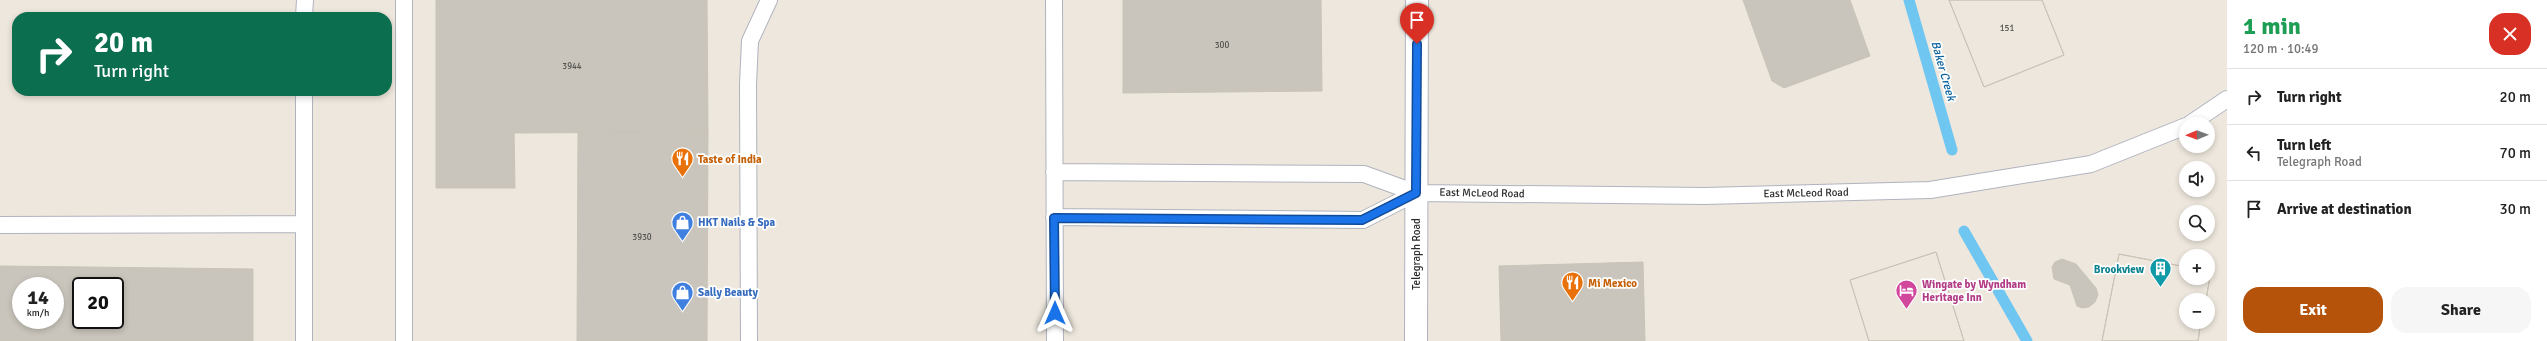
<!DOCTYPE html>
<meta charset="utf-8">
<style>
:root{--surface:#fff;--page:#f6f6f6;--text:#222;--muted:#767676;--line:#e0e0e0;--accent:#b45309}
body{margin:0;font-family:Signika,sans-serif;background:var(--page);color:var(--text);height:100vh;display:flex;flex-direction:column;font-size:15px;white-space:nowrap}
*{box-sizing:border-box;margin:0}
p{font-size:13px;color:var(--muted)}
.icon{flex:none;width:22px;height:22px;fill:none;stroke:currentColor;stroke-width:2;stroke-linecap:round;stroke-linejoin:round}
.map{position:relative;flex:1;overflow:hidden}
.panel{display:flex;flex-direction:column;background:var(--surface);width:320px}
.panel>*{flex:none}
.hud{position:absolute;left:12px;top:12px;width:380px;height:84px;border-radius:16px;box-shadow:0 2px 6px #0003;background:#0b6e4f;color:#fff;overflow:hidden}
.needle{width:26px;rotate:269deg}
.controls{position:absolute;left:2179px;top:117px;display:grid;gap:8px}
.controls a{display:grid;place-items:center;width:36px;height:36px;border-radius:50%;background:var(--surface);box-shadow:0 2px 6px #0003;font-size:20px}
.speed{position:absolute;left:12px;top:277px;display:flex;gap:8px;font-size:20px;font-weight:700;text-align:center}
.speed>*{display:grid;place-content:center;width:52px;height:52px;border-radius:50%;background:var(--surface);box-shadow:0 2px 6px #0003;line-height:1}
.speed small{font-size:10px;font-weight:400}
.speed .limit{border:2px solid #111;border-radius:6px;background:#fff;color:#111}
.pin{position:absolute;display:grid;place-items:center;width:34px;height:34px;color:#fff;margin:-41px -17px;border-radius:50% 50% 50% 0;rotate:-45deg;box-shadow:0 0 4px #0007}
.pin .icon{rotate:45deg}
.me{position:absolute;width:44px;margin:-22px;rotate:0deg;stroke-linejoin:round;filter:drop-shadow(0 0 3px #0008)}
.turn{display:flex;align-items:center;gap:14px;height:84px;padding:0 16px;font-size:18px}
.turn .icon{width:52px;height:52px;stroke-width:2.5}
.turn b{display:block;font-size:28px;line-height:34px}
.round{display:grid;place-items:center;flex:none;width:42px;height:42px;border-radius:16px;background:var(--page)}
.head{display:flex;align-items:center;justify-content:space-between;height:68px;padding:0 16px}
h1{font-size:24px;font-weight:700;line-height:30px;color:#1e9e55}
.action{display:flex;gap:8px;margin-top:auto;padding:8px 16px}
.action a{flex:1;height:46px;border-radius:16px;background:var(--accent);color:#fff;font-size:16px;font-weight:700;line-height:46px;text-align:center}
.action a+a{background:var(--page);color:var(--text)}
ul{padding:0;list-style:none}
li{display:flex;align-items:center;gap:12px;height:56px;padding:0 16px;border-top:1px solid var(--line)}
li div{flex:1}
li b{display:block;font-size:15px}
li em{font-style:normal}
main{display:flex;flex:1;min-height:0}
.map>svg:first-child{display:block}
</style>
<main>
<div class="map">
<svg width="2227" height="341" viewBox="0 0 2227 341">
<rect width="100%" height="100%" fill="#ede7dd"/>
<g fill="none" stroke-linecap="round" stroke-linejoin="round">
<!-- stream -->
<path stroke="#6fc6f1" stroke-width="11" d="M 1909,0 L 1952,150
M 1964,231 L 2027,341"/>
</g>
<!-- building -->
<path fill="#c9c5bc" stroke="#c9c4b7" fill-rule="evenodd" d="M 436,0 L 707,0 L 708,132 L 514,133 L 515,188 L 436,188 Z
M 1123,0 L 1321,0 L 1322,91 L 1123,93 Z
M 1743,0 L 1850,0 L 1870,56 L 1784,88 L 1772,81 Z
M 1949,0 L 2042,0 L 2064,55 L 1984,87 Z
M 1949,0 L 2042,0 L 2064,55 L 1984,87 Z
M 708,132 L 707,341 L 577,341 L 578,133 Z
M 1936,252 L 1964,341 L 1869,341 L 1850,280 Z
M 1936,252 L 1964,341 L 1869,341 L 1850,280 Z
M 2119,254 L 2186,267 L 2186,278 L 2208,278 L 2208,271 L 2211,271 L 2206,300 L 2186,300 L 2186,322 L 2201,322 L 2198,341 L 2102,341 Z
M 2119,254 L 2186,267 L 2186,278 L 2208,278 L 2208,271 L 2211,271 L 2206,300 L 2186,300 L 2186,322 L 2201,322 L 2198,341 L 2102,341 Z
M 2062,259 L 2076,264 L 2096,288 L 2098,295 L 2095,302 L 2089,307 L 2082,308 L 2077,306 L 2070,285 L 2054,279 L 2052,267 L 2055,262 Z
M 1643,262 L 1645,341 L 1501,341 L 1499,266 Z
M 0,266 L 253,269 L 253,341 L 0,341 ZM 21,286 L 55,286 L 55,320 L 21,320 ZM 81,286 L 115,286 L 115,320 L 81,320 Z"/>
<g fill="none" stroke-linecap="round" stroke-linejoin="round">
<defs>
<path id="lane" d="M 1054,0 L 1055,341
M 304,17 L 305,0
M 2190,124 L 2227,99
M 1054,172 L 1364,174 L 1416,193 L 1705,196 L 1930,190 L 2091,164 L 2186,126
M 1054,217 L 1363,220 L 1416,193
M 0,225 L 304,224
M 304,341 L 304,91
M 404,341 L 404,0
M 749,341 L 748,84 L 750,41 L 769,0"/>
<path id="secondary" d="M 1416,341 L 1417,0"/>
</defs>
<!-- lane casing -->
<use href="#lane" stroke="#b1b3bf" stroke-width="18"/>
<!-- secondary casing -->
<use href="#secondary" stroke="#b1b3bf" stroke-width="24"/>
<!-- lane -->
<use href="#lane" stroke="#fff" stroke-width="16"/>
<!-- secondary -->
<use href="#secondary" stroke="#fff" stroke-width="22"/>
</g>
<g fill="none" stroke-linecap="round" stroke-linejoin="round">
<defs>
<path id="route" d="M 1055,313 L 1054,218 L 1362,220 L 1416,193 L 1417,44"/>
</defs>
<!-- route casing -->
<use href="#route" stroke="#114b97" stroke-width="10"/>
<!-- route -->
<use href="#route" stroke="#1a73e8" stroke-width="7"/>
</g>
<!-- icons -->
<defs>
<symbol id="restaurant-pin" viewBox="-11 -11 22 30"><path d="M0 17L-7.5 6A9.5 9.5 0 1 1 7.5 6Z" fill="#e8710a" stroke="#fff"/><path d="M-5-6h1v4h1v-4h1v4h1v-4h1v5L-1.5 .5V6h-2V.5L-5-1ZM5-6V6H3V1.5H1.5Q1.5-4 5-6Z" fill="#fff"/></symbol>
<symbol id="shop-pin" viewBox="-11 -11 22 30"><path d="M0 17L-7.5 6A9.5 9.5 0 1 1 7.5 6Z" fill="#3f7fe0" stroke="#fff"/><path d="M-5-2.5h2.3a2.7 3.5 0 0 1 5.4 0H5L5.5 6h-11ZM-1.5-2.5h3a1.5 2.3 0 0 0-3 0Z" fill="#fff"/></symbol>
<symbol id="building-pin" viewBox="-11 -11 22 30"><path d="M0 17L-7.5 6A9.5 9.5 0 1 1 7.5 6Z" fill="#0f9aa8" stroke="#fff"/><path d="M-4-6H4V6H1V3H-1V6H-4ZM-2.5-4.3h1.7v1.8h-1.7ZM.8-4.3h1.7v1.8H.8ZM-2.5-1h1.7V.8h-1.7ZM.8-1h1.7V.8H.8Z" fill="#fff"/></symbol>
<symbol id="hotel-pin" viewBox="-11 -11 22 30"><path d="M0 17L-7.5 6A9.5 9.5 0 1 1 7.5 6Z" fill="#d1479c" stroke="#fff"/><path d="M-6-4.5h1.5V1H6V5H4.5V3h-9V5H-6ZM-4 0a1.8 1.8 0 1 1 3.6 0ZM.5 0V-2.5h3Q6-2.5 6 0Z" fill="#fff"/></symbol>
</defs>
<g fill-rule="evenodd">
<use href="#restaurant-pin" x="670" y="146" width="25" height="34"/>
<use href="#shop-pin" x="670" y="210" width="25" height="34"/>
<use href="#building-pin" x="2148" y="256" width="25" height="34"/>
<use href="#restaurant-pin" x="1560" y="270" width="25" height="34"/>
<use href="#hotel-pin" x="1894" y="278" width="25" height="34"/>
<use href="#shop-pin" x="670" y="280" width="25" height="34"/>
</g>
<g text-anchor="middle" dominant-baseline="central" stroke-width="3.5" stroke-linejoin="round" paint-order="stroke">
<!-- number labels -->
<g font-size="9" fill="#52524f">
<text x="2007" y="28">151</text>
<text x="1222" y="45">300</text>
<text x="572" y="66">3944</text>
<text x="642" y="237">3930</text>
</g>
<!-- food labels -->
<g font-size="11" font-weight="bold" fill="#c56008" stroke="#fff" text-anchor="start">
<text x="698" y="159">Taste of India</text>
<text x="1588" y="283">Mi Mexico</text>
</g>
<!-- street labels -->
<g font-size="11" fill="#2b2b2b" stroke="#fff">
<text transform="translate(1482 193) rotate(1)">East McLeod Road</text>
<text transform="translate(1806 193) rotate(-1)">East McLeod Road</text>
<text transform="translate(1416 254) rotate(-90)">Telegraph Road</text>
</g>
<!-- shop labels -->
<g font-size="11" font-weight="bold" fill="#366cbe" stroke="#fff" text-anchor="start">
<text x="698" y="222">HKT Nails &amp; Spa</text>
<text x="698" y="292">Sally Beauty</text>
</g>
<!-- culture labels -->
<g font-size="11" font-weight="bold" fill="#0d838f" stroke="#fff" text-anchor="end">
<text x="2144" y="269">Brookview</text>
</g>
<!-- hotel labels -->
<g font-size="11" font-weight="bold" fill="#b23c85" stroke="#fff" text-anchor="start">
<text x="1922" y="284">Wingate by Wyndham<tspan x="1922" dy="13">Heritage Inn</tspan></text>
</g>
<!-- water labels -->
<g font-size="12" font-style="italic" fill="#0b63a0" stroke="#fff">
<text transform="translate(1943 71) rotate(74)">Baker Creek</text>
</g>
</g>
</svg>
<div class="controls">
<a><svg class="needle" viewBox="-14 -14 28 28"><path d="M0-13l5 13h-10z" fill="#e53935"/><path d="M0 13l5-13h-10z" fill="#767676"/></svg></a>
<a><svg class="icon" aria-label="sound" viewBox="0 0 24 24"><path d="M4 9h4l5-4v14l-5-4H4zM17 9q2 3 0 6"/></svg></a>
<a><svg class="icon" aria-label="search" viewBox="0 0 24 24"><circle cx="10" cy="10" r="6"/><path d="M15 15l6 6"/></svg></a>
<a>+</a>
<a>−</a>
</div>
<div class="speed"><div>14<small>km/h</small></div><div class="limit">20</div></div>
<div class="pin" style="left:1417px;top:44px;background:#d93025"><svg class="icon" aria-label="arrive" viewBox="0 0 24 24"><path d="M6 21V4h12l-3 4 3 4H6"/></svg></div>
<svg class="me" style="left:1055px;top:313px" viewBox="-20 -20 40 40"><path d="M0-17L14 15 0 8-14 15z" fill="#1a73e8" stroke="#fff" stroke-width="4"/></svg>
<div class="hud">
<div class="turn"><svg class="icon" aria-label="right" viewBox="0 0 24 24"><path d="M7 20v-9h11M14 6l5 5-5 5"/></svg><div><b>20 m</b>Turn right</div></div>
</div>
</div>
<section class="panel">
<div class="head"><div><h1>1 min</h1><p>120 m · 10:49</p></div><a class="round" style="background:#d93025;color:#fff"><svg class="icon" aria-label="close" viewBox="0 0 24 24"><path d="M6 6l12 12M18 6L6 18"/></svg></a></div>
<ul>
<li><svg class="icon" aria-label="right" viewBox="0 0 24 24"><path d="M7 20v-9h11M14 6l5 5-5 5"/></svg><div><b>Turn right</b></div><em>20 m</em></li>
<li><svg class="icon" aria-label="left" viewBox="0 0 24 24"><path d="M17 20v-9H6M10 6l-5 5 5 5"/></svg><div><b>Turn left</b><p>Telegraph Road</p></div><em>70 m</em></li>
<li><svg class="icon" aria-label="arrive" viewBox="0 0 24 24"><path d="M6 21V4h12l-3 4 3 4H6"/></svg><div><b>Arrive at destination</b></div><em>30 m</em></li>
</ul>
<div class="action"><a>Exit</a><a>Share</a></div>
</section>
</main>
